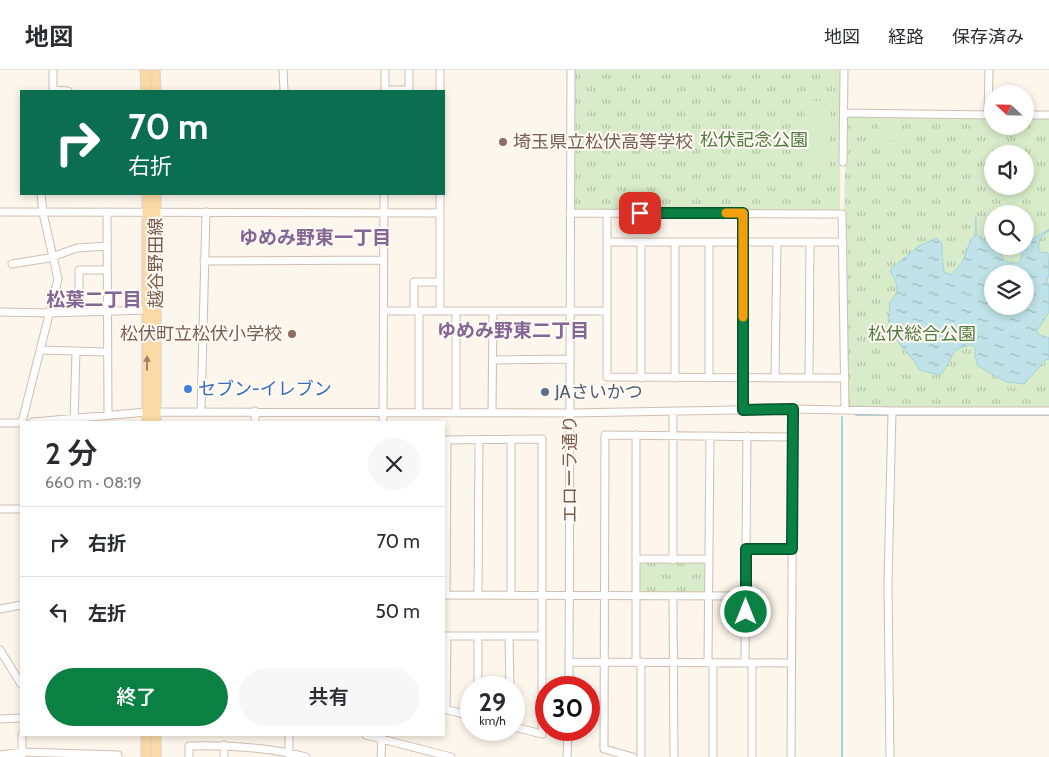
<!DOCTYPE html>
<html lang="ja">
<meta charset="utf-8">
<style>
:root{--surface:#fff;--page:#f7f7f7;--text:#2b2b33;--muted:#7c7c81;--line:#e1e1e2;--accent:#0b8043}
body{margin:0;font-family:Cabin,"Noto Sans JP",sans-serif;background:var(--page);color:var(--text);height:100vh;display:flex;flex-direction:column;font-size:19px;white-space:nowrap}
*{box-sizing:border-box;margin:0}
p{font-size:16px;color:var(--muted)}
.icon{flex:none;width:28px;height:28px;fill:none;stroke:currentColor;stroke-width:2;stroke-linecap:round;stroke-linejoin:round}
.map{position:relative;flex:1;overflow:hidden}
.drawer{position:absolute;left:20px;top:351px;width:425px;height:315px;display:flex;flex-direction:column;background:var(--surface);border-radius:0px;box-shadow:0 2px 8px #0003}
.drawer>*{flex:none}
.top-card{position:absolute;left:20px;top:20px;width:425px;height:105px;border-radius:0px;box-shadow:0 2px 8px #0003;background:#0b6e4f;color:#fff;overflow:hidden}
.needle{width:32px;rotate:292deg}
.controls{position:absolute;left:984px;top:15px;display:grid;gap:10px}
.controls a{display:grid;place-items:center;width:50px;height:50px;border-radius:50%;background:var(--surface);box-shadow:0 2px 8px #0003;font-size:25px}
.speed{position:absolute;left:460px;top:606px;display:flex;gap:10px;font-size:25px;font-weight:700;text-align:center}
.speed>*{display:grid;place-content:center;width:65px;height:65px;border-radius:50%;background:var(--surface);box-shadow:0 2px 8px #0003;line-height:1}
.speed small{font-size:12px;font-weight:400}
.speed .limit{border:8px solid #d22;background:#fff;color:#111}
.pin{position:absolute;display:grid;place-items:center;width:42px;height:42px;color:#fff;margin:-21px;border-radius:10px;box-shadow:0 2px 8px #0006}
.me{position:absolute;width:55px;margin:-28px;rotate:0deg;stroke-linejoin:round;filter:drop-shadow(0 0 4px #0008)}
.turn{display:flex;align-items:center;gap:18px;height:105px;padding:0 25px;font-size:22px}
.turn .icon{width:65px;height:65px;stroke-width:2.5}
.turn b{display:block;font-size:35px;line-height:42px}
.round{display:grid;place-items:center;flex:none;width:52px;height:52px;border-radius:26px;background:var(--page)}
.overview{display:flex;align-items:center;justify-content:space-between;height:85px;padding:0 25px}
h1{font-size:30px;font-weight:600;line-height:38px}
.button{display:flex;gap:10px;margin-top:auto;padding:10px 25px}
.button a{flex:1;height:58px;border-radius:30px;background:var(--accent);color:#fff;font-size:20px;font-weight:600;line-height:58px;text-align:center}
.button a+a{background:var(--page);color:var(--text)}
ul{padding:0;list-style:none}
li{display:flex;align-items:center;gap:15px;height:70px;padding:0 25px;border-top:1px solid var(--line)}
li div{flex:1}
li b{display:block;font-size:19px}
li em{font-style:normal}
header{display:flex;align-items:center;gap:30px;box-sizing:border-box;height:70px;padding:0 25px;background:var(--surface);border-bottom:1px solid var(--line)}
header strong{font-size:24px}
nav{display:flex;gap:28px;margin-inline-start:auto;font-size:18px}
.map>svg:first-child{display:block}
</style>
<header>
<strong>地図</strong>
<nav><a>地図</a><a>経路</a><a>保存済み</a></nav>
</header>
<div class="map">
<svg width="1049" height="687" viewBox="0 0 1049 687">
<defs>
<pattern id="park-tufts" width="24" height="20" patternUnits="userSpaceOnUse" patternTransform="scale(1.25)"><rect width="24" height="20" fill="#d8ecc9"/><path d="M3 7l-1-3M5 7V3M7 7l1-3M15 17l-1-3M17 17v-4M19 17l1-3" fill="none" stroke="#b4c2a5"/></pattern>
<pattern id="water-ripples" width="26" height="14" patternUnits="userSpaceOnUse" patternTransform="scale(1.25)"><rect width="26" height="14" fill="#bfe3e8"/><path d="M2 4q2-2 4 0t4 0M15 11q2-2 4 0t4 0" fill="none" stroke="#a0bbbe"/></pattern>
</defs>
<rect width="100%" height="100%" fill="#fdf6ec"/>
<!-- park -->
<path fill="url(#park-tufts)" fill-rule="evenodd" d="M 575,0 L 841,0 L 840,141 L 575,139 Z
M 846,46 L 992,47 L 992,56 L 1025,56 L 1025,47 L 1049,47 L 1049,340 L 847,338 L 844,144 ZM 992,84 L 1025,84 L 1025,116 L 992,116 ZM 992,144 L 1025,144 L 1025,176 L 992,176 ZM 992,204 L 1025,204 L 1025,236 L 992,236 Z
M 638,492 L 706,492 L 706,523 L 638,524 Z"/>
<!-- garden -->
<path fill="#d8ecc9" d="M 805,31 L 831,31 L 829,97 L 803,96 Z
M 879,51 L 896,52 L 895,71 L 878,70 Z"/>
<!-- water -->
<path fill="url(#water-ripples)" stroke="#a5d3da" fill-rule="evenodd" d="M 976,147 C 976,152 975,162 979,167 C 980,168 992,176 995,178 C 1005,185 999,195 1019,193 C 1024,186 1021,183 1022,176 L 1025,176 L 1025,174 L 1049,159 L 1049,161 C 1040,166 1038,172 1039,182 L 1048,183 L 1049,204 L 1047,211 L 1049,215 L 1049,242 L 1037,261 L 1039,265 L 1049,268 L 1049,289 L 1043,291 C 1039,300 1030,306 1024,314 L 1006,312 L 978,296 L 975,286 L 975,277 L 972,275 C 947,278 954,291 940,305 L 919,300 L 915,292 L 888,260 L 890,255 L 888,249 L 890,243 L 889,233 C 901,221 898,215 890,201 L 893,197 L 919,176 L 937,168 L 942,173 L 942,184 L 944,202 L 951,205 L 962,193 L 971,169 L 975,166 ZM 992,204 L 1025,204 L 1025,236 L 992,236 Z"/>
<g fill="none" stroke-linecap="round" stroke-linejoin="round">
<!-- stream -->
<path stroke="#a5d3da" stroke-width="2" d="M 856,345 L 889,345
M 893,345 L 1049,345
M 842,687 L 842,347"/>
<defs>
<path id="minor" d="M 53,0 L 53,21
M 283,0 L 284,21
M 385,0 L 385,21
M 53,20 L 68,21
M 385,20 L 409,20 L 409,0
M 440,21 L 440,0
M 844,43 L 992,45
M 988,45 L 989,0
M 1025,45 L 1049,45
M 843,92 L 844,0
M 440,124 L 440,241
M 0,142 L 440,143
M 107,142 L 108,345
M 570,143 L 842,144 L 845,339
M 607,143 L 607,307 L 845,308
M 607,172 L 843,172
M 675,172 L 675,308
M 709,172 L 709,308
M 204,191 L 384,190
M 12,194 L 49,188 L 77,178 L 107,176
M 385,241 L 607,241
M 414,241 L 414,212 L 440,212
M 0,242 L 50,243 L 147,240
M 79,242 L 79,200 L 107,200
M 41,280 L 107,282
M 493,290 L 570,289
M 641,308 L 641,172
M 775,308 L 777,172
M 809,308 L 810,172
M 743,340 L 743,143
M 673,341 L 673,490
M 201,342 L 206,142
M 419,342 L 419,241
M 456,342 L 456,241
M 492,343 L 493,241
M 22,352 L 58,209 L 43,143 L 41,124
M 33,352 L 147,342 L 570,343 L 793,339 L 892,341 L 1049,341
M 74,352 L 76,281
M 255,352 L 255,341
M 383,352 L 384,124
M 0,353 L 21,353
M 444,370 L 542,369 L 542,664 L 514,657
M 0,439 L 21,439
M 746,479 L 792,479
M 636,489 L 709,489
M 444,525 L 746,526
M 446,525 L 447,370
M 478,525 L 479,370
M 511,525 L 511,369
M 673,526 L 674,687
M 0,539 L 21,535
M 444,566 L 542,566
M 509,566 L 510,618
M 0,580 L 21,614
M 569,592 L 791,593
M 636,592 L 636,365
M 641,592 L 641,687
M 708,592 L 710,366
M 745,593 L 747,366
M 478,618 L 478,566
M 569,618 L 571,0
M 444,639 L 471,646
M 446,639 L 447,566
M 0,649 L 21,648
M 22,665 L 22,687
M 366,665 L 451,687
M 0,685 L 22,682 L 118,685 L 118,687
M 189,687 L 189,676 C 229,675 267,677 306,687
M 224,687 L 224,675
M 289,687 L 289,665
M 381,687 L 382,665
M 567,687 L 568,660
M 633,687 L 604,679 L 605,365 L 793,367
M 713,687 L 713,593
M 752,687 L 752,593
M 791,687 L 793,339
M 890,687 L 888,514 L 892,341"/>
<path id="major" d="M 145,0 L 146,21
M 155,0 L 156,21
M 156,124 L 156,352
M 147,352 L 147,124
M 146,665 L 146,687
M 156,665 L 156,687"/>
</defs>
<!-- minor casing -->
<use href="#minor" stroke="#d1beb0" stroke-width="9"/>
<!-- major casing -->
<use href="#major" stroke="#dad1cd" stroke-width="11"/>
<!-- minor -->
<use href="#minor" stroke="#fff" stroke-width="7"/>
<!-- major -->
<use href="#major" stroke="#fbd9a5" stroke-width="9"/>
</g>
<!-- one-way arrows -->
<defs><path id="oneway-solid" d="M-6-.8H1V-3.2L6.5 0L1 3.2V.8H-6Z" transform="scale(1.25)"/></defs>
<use fill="#a18267" href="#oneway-solid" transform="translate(147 293) rotate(-90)"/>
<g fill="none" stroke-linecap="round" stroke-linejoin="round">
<defs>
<path id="route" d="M 640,143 L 743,143 L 743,340 L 793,339 L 793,345 L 792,479 L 746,479 L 746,542"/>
</defs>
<!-- route casing -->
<use href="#route" stroke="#07532c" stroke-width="12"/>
<!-- route -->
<use href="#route" stroke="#0b8043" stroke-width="9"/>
<!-- slow -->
<path stroke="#f59e0b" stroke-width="9" d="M 726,143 L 743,143 L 743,247"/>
</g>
<!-- markers -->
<g fill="#8d6e63" stroke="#fffaf3" stroke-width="2">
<circle cx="503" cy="72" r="5"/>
<circle cx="292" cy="264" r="5"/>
</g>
<circle fill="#3f7fe0" stroke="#fffaf3" stroke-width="2" cx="188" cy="319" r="5"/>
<circle fill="#5c6f8a" stroke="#fffaf3" stroke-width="2" cx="545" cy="322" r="5"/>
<g text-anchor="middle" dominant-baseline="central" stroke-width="4" stroke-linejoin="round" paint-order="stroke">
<!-- park labels -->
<g font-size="18" fill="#537a41" stroke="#fffaf3">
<text x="754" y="70">松伏記念公園</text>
<text x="922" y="264">松伏総合公園</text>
</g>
<!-- education labels -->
<g font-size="18" fill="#785e54" stroke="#fffaf3" text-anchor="start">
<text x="513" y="72">埼玉県立松伏高等学校</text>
<text x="282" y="264" text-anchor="end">松伏町立松伏小学校</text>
</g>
<!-- street labels -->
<g font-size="18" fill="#7a5c4d" stroke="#fffaf3">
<text transform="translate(156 193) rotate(-90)">越谷野田線</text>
<text transform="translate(570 399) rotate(-90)">エローラ通り</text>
</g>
<!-- shop labels -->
<g font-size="18" fill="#366cbe" stroke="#fffaf3" text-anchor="start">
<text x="198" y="319">セブン-イレブン</text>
</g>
<!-- service labels -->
<g font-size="18" fill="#4e5e75" stroke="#fffaf3" text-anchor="start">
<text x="555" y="322">JAさいかつ</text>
</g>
<!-- neighbourhood labels -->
<g font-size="19" font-weight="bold" fill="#846695" stroke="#fffaf3">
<text x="315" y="167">ゆめみ野東一丁目</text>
<text x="94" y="229">松葉二丁目</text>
<text x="513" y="260">ゆめみ野東二丁目</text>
</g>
</g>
</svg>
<div class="controls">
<a><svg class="needle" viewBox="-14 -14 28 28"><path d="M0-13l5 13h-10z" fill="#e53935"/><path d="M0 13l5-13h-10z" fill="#7c7c81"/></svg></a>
<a><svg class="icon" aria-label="sound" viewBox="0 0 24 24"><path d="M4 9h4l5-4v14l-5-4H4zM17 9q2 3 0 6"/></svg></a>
<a><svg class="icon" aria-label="search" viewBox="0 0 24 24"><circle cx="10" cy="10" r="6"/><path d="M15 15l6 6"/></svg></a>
<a><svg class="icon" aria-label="layers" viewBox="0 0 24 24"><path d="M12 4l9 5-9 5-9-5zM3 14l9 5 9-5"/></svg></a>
</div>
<div class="speed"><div>29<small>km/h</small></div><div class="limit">30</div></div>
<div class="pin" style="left:640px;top:143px;background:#d93025"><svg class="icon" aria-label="arrive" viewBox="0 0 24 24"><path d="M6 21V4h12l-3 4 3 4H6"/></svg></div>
<svg class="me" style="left:746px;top:542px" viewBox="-20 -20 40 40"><circle r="17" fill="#0b8043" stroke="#fff" stroke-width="3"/><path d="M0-11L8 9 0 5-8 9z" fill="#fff"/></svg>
<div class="top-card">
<div class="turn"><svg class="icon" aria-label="right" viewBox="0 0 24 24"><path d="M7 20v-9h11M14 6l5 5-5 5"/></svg><div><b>70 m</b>右折</div></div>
</div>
<section class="drawer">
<div class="overview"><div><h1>2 分</h1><p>660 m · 08:19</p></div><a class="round"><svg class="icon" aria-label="close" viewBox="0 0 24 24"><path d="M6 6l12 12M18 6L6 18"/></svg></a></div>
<ul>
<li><svg class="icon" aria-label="right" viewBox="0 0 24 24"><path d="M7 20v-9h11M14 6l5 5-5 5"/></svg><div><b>右折</b></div><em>70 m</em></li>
<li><svg class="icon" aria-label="left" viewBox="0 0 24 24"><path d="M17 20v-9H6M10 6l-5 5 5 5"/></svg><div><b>左折</b></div><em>50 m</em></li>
</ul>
<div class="button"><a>終了</a><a>共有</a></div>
</section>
</div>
